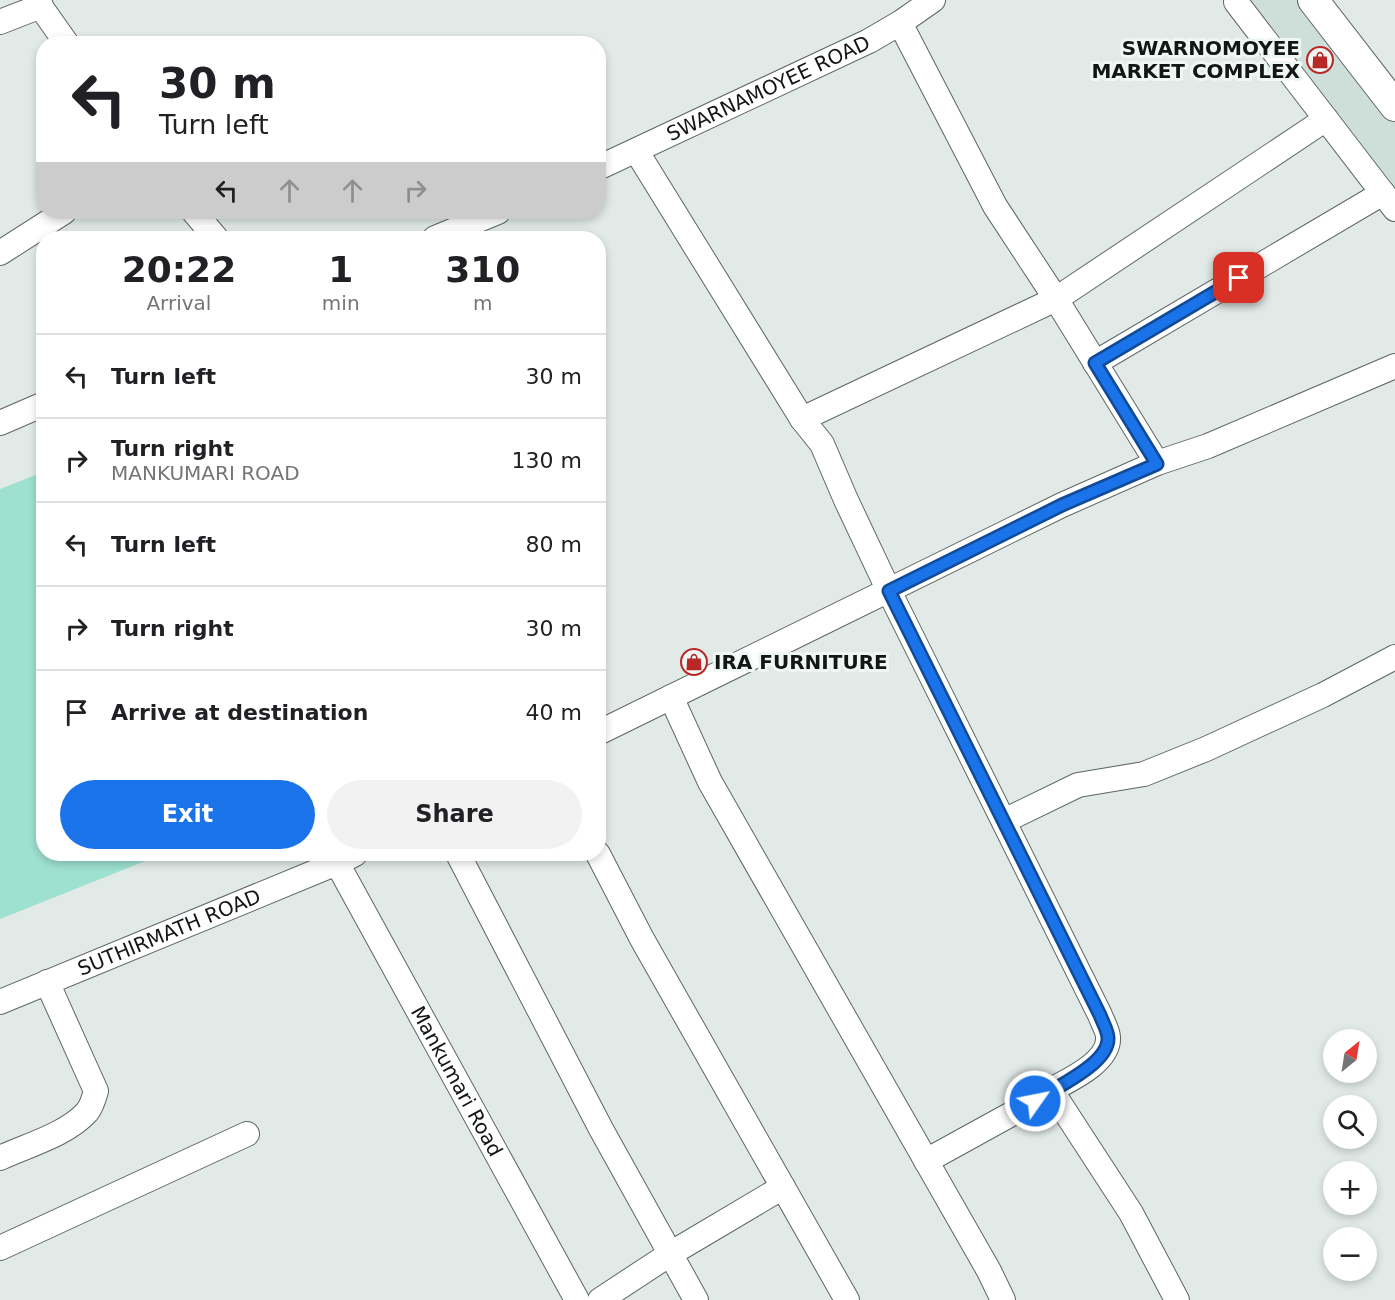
<!DOCTYPE html>
<meta charset="utf-8">
<style>
:root{--surface:#fff;--page:#f2f2f2;--text:#202124;--muted:#757577;--line:#e0e0e0;--accent:#1a73e8}
body{margin:0;font-family:"DejaVu Sans",sans-serif;background:var(--page);color:var(--text);height:100vh;display:flex;flex-direction:column;font-size:22px;white-space:nowrap}
*{box-sizing:border-box;margin:0}
p{font-size:20px;color:var(--muted)}
.icon{flex:none;width:33px;height:33px;fill:none;stroke:currentColor;stroke-width:2;stroke-linecap:round;stroke-linejoin:round}
.map{position:relative;flex:1;overflow:hidden}
.panel{position:absolute;left:36px;top:231px;width:570px;height:630px;display:flex;flex-direction:column;background:var(--surface);border-radius:24px;box-shadow:0 3px 9px #0003}
.panel>*{flex:none}
.banner{position:absolute;left:36px;top:36px;width:570px;height:183px;border-radius:24px;box-shadow:0 3px 9px #0003;background:#fff;color:var(--text);overflow:hidden}
.needle{width:39px;rotate:30deg}
.fabs{position:absolute;left:1323px;top:1029px;display:grid;gap:12px}
.fabs a{display:grid;place-items:center;width:54px;height:54px;border-radius:50%;background:var(--surface);box-shadow:0 3px 9px #0003;font-size:30px}
.pin{position:absolute;display:grid;place-items:center;width:51px;height:51px;color:#fff;margin:-26px;border-radius:12px;box-shadow:0 3px 9px #0006}
.me{position:absolute;width:66px;margin:-33px;rotate:57deg;stroke-linejoin:round;filter:drop-shadow(0 0 4px #0008)}
.turn{display:flex;align-items:center;gap:21px;height:126px;padding:0 24px;font-size:27px}
.turn .icon{width:78px;height:78px;stroke-width:2.5}
.turn b{display:block;font-size:42px;line-height:51px}
.lanes{display:flex;align-items:center;height:57px;padding:0 24px;background:#0003;justify-content:center;gap:30px;direction:ltr}
.lanes .off{opacity:.35}
.eta{display:flex;justify-content:space-evenly;align-items:center;height:102px;text-align:center}
.eta b{font-size:36px;font-weight:700;line-height:42px}
.button{display:flex;gap:12px;margin-top:auto;padding:12px 24px}
.button a{flex:1;height:69px;border-radius:36px;background:var(--accent);color:#fff;font-size:24px;font-weight:700;line-height:69px;text-align:center}
.button a+a{background:var(--page);color:var(--text)}
ul{padding:0;list-style:none}
li{display:flex;align-items:center;gap:18px;height:84px;padding:0 24px;border-top:2px solid var(--line)}
li div{flex:1}
li b{display:block;font-size:22px}
li em{font-style:normal}
.map>svg:first-child{display:block}
</style>
<div class="map">
<svg width="1395" height="1300" viewBox="0 0 1395 1300">
<rect width="100%" height="100%" fill="#e1eae7"/>
<!-- built -->
<path fill="#cedfda" d="M 1247,0 L 1297,0 L 1395,120 L 1395,189 Z"/>
<!-- green -->
<path fill="#9ee1d0" d="M 43,472 L 44,854 L 163,854 L 0,919 L 0,489 Z"/>
<g fill="none" stroke-linecap="round" stroke-linejoin="round">
<defs>
<g id="minor">
<path d="M 36,0 L 67,44"/>
<path d="M 1236,2 L 1395,209"/>
<path d="M 0,22 L 41,6"/>
<path d="M 900,23 L 995,206 L 1056,299 L 1157,463"/>
<path d="M 637,152 L 802,419 L 822,444 L 846,500 L 889,591 L 1100,1015 C 1102,1021 1108,1031 1108,1037 C 1110,1062 1069,1080 1051,1090"/>
<path id="s1" d="M 598,168 L 869,41 L 900,23 L 933,0"/>
<path d="M 194,212 L 216,238"/>
<path d="M 435,238 L 498,212"/>
<path d="M 0,253 L 64,212"/>
<path d="M 1095,363 L 1383,193"/>
<path d="M 802,419 L 1056,299 L 1326,119"/>
<path d="M 0,423 L 44,404"/>
<path d="M 671,697 L 710,782 L 989,1271 L 1003,1300"/>
<path d="M 598,733 L 1062,505 L 1157,463 L 1208,446 L 1395,366"/>
<path d="M 1004,821 L 1078,785 L 1144,774 L 1206,749 L 1323,695 L 1395,657"/>
<path d="M 458,854 L 601,1129 L 696,1300"/>
<path d="M 598,854 L 642,939 L 847,1300"/>
<path id="s2" d="M 337,863 L 577,1300"/>
<path id="s3" d="M 0,1002 L 337,863 L 355,854"/>
<path d="M 0,1158 C 28,1145 66,1135 87,1112 C 92,1106 94,1098 96,1091 L 47,982"/>
<path d="M 926,1161 L 1035,1101 L 1051,1090 L 1131,1213 L 1177,1300"/>
<path d="M 0,1248 L 247,1134"/>
<path d="M 600,1300 L 670,1254 L 783,1187"/>
</g>
<path id="tertiary" d="M 1313,0 L 1395,106"/>
</defs>
<!-- minor casing -->
<use href="#minor" stroke="#5e6664" stroke-width="26"/>
<!-- tertiary casing -->
<use href="#tertiary" stroke="#5e6664" stroke-width="32"/>
<!-- minor -->
<use href="#minor" stroke="#fff" stroke-width="24"/>
<!-- tertiary -->
<use href="#tertiary" stroke="#fff" stroke-width="30"/>
</g>
<g fill="none" stroke-linecap="round" stroke-linejoin="round">
<defs>
<path id="route" d="M 1035,1101 C 1054,1088 1109,1064 1108,1038 C 1108,1031 1102,1021 1100,1015 L 889,591 L 1062,505 L 1157,464 L 1095,363 L 1239,278"/>
</defs>
<!-- route casing -->
<use href="#route" stroke="#114b97" stroke-width="15"/>
<!-- route -->
<use href="#route" stroke="#1a73e8" stroke-width="10"/>
</g>
<!-- icons -->
<defs>
<symbol id="shop-ring" viewBox="-11 -11 22 22"><circle r="9.5" fill="#eef7f4" stroke="#b72826" stroke-width="1.5"/><path d="M-5-2.5h2.3a2.7 3.5 0 0 1 5.4 0H5L5.5 6h-11ZM-1.5-2.5h3a1.5 2.3 0 0 0-3 0Z" fill="#b72826"/></symbol>
</defs>
<g fill-rule="evenodd">
<use href="#shop-ring" x="1305" y="45" width="30" height="30"/>
<use href="#shop-ring" x="679" y="647" width="30" height="30"/>
</g>
<g text-anchor="middle" dominant-baseline="central" stroke-width="6" stroke-linejoin="round" paint-order="stroke">
<!-- poi labels -->
<g font-size="20" font-weight="bold" fill="#131615" stroke="#eef7f4" text-anchor="end">
<text x="1300" y="48">SWARNOMOYEE<tspan x="1300" dy="23">MARKET COMPLEX</tspan></text>
<text x="714" y="662" text-anchor="start">IRA FURNITURE</text>
</g>
<!-- street labels -->
<g font-size="20" fill="#131615" stroke="#eef7f4">
<text stroke="none"><textPath href="#s1" startOffset="188">SWARNAMOYEE ROAD</textPath></text>
<text stroke="none"><textPath href="#s3" startOffset="183">SUTHIRMATH ROAD</textPath></text>
<text stroke="none"><textPath href="#s2" startOffset="249">Mankumari Road</textPath></text>
</g>
</g>
</svg>
<div class="fabs">
<a><svg class="needle" viewBox="-14 -14 28 28"><path d="M0-13l5 13h-10z" fill="#e53935"/><path d="M0 13l5-13h-10z" fill="#757577"/></svg></a>
<a><svg class="icon" aria-label="search" viewBox="0 0 24 24"><circle cx="10" cy="10" r="6"/><path d="M15 15l6 6"/></svg></a>
<a>+</a>
<a>−</a>
</div>
<div class="pin" style="left:1239px;top:278px;background:#d93025"><svg class="icon" aria-label="arrive" viewBox="0 0 24 24"><path d="M6 21V4h12l-3 4 3 4H6"/></svg></div>
<svg class="me" style="left:1035px;top:1101px" viewBox="-20 -20 40 40"><circle r="17" fill="#1a73e8" stroke="#fff" stroke-width="3"/><path d="M0-11L8 9 0 5-8 9z" fill="#fff"/></svg>
<div class="banner">
<div class="turn"><svg class="icon" aria-label="left" viewBox="0 0 24 24"><path d="M17 20v-9H6M10 6l-5 5 5 5"/></svg><div><b>30 m</b>Turn left</div></div>
<div class="lanes"><svg class="icon" aria-label="left" viewBox="0 0 24 24"><path d="M17 20v-9H6M10 6l-5 5 5 5"/></svg><svg class="icon off" aria-label="ahead" viewBox="0 0 24 24"><path d="M12 20V5M6 11l6-6 6 6"/></svg><svg class="icon off" aria-label="ahead" viewBox="0 0 24 24"><path d="M12 20V5M6 11l6-6 6 6"/></svg><svg class="icon off" aria-label="right" viewBox="0 0 24 24"><path d="M7 20v-9h11M14 6l5 5-5 5"/></svg></div>
</div>
<section class="panel">
<div class="eta">
<div><b>20:22</b><p>Arrival</p></div>
<div><b>1</b><p>min</p></div>
<div><b>310</b><p>m</p></div>
</div>
<ul>
<li><svg class="icon" aria-label="left" viewBox="0 0 24 24"><path d="M17 20v-9H6M10 6l-5 5 5 5"/></svg><div><b>Turn left</b></div><em>30 m</em></li>
<li><svg class="icon" aria-label="right" viewBox="0 0 24 24"><path d="M7 20v-9h11M14 6l5 5-5 5"/></svg><div><b>Turn right</b><p>MANKUMARI ROAD</p></div><em>130 m</em></li>
<li><svg class="icon" aria-label="left" viewBox="0 0 24 24"><path d="M17 20v-9H6M10 6l-5 5 5 5"/></svg><div><b>Turn left</b></div><em>80 m</em></li>
<li><svg class="icon" aria-label="right" viewBox="0 0 24 24"><path d="M7 20v-9h11M14 6l5 5-5 5"/></svg><div><b>Turn right</b></div><em>30 m</em></li>
<li><svg class="icon" aria-label="arrive" viewBox="0 0 24 24"><path d="M6 21V4h12l-3 4 3 4H6"/></svg><div><b>Arrive at destination</b></div><em>40 m</em></li>
</ul>
<div class="button"><a>Exit</a><a>Share</a></div>
</section>
</div>
